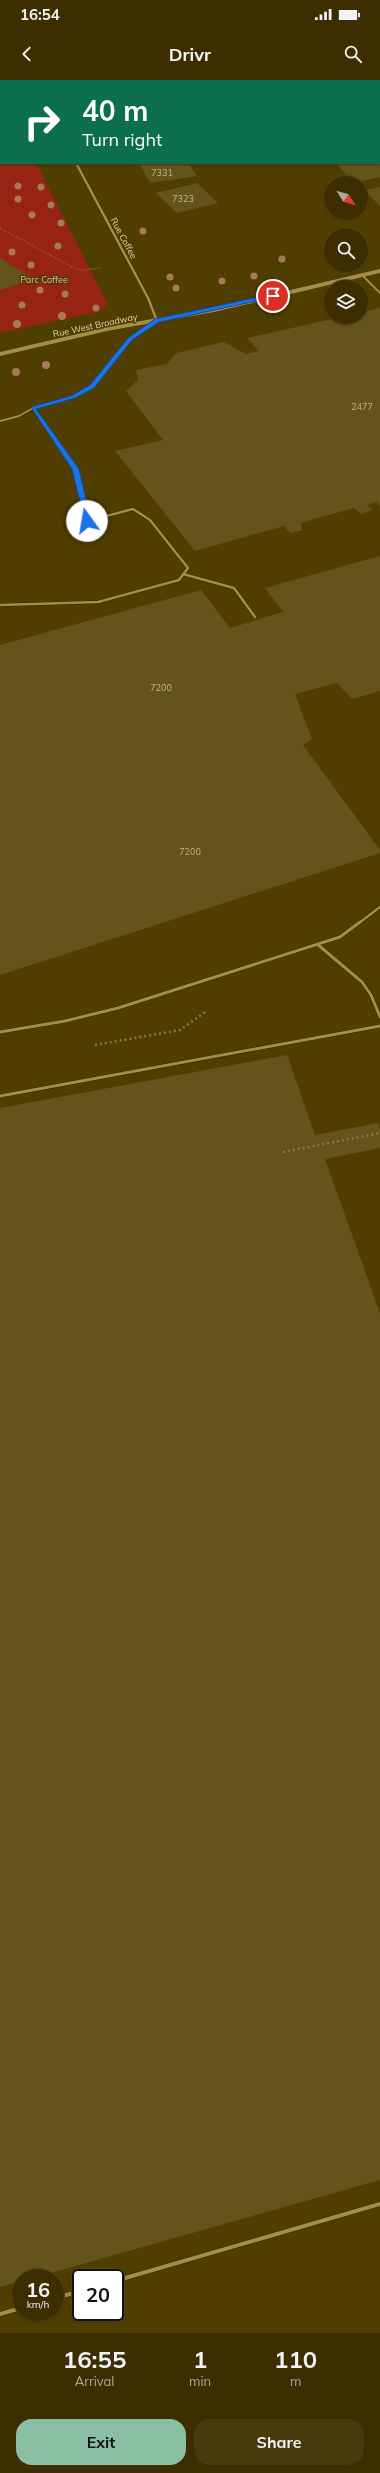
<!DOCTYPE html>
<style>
:root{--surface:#3c2e00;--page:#473a0f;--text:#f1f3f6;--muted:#aca899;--line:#554a22;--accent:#8abfa5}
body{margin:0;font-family:Mulish,sans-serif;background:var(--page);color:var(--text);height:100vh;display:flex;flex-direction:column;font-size:15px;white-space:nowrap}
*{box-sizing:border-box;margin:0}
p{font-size:13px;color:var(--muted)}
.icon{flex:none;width:22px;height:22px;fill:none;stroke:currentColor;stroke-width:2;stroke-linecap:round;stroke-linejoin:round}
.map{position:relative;height:2253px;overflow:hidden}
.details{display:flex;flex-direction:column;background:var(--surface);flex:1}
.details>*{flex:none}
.banner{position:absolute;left:0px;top:0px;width:380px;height:84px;box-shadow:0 1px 3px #0004,0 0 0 1px var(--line);background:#0b6e4f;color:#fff;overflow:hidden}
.needle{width:26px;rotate:127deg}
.fabs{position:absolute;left:324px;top:96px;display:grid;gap:8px}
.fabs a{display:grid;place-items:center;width:44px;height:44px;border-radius:50%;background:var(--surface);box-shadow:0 1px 3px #0004,0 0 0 1px var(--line);font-size:20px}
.speed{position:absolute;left:12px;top:2189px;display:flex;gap:8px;font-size:20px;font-weight:700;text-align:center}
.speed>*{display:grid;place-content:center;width:52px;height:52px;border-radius:50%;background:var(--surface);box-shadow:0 1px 3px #0004,0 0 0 1px var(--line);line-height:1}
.speed small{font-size:10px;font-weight:400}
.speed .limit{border:2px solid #111;border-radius:6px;background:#fff;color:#111}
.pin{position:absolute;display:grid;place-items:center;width:34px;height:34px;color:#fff;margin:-17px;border:2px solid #fff;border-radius:50%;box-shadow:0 1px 4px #0007}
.me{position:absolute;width:44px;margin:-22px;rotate:347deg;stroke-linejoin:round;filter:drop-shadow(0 0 3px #0008)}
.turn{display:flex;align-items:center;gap:14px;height:84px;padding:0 16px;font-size:18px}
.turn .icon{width:52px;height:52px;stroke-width:2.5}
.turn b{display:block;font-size:28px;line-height:34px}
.eta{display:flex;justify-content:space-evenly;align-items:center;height:68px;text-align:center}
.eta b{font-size:24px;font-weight:700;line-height:28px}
.cta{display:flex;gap:8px;margin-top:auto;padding:8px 16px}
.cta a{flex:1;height:46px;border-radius:16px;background:var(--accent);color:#111;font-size:16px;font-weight:700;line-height:46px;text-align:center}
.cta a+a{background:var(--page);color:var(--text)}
.status{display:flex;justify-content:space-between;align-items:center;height:28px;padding:0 20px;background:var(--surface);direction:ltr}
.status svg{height:11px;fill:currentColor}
header{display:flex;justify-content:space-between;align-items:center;height:52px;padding:0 16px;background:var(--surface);font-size:18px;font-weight:700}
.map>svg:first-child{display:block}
</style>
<div class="status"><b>16:54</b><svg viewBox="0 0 49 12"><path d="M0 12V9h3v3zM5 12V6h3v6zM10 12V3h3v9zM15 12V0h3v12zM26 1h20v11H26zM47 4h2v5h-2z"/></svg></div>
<header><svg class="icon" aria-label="back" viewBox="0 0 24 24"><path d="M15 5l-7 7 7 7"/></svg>Drivr<svg class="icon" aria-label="search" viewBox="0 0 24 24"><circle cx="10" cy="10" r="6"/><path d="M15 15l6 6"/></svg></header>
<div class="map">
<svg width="380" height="2253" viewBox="0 0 380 2253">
<rect width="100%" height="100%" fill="#503e00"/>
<!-- green -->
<path fill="#972315" d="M 0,12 L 1,83 L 36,83 L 107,223 L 103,230 L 96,232 L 0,253 Z"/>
<!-- building -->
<path fill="#65531c" d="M 139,83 L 188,83 L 197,96 L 150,103 Z
M 336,83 L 380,83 L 380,97 L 354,103 Z
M 197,103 L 218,123 L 177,133 L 156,113 Z
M 380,107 L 380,126 L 364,110 Z
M 0,178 L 34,199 L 0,210 Z
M 380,228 L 380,426 L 376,422 L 367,425 L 373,430 L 361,434 L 354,428 L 300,443 L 303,450 L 290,453 L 284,446 L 195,471 L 115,371 L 163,360 L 126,311 L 138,300 L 136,290 L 167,284 L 176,273 L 224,262 L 246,274 L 259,271 L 247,258 L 341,237 L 361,237 L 361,232 Z
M 380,476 L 380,611 L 352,619 L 337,603 L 295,614 L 312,659 L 303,665 L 380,770 L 380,773 L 0,895 L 0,565 L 201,510 L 230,548 L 283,532 L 265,508 Z
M 287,975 L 315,1055 L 378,1043 L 380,1049 L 380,1068 L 325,1079 L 380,1233 L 380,2100 L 33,2198 L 21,2198 L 21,2201 L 0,2207 L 0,1028 Z"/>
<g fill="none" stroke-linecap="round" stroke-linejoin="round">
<defs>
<path id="service-far3" d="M 362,195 L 380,213
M 0,341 L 19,336 L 33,328
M 60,368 L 33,328 L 73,317 L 92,306 L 130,259 L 157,241"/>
<path id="service-far2" d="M 183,494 L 234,508 L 255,537
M 0,525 L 98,522 L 179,500 L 188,488 L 150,440 L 133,429 L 87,441 L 75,389 L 60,367
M 359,843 L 380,827"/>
<path id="service-far1" d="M 317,864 L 362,902 L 371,915 L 380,937
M 0,952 L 65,941 L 118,928 L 340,857 L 360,842
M 0,1016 L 380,946"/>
<path id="service" d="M 115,2201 L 380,2124
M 55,2218 L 81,2211
M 0,2234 L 21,2228"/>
<path id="minor" d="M 76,83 L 148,218 L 157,241"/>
<path id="tertiary" d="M 0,274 L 107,249 L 214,230 L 380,191"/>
</defs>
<!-- service-far3 casing -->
<use href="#service-far3" stroke="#322600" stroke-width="2.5"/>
<!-- service-far2 casing -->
<use href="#service-far2" stroke="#322600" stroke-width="3.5"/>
<!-- service-far1 casing -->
<use href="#service-far1" stroke="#322600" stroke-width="4"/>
<!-- service casing -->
<use href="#service" stroke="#322600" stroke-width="5"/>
<!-- minor casing -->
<use href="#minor" stroke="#322600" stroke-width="3"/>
<!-- tertiary casing -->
<use href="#tertiary" stroke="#322600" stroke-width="4.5"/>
<!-- path-far1 -->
<path stroke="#887845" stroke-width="1.5" stroke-dasharray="1 2" stroke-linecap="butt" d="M 0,148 L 74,188 L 82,190 L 101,188"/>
<!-- path -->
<path stroke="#887845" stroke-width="2.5" stroke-dasharray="2 3" stroke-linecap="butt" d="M 95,965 L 180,950 L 205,932
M 283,1072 L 380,1053"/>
<!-- service-far3 -->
<use href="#service-far3" stroke="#a58d46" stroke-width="2"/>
<!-- service-far2 -->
<use href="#service-far2" stroke="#a58d46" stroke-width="2.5"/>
<!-- service-far1 -->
<use href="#service-far1" stroke="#a58d46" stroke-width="3"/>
<!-- service -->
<use href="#service" stroke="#a58d46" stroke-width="4"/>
<!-- minor -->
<use href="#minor" stroke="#a58d46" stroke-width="2.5"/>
<!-- tertiary -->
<use href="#tertiary" stroke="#a58d46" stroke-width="4"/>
</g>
<!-- trees -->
<g fill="#a67a58">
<circle cx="18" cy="106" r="3.5"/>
<circle cx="41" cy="107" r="3.5"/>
<circle cx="18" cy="119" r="3.5"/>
<circle cx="51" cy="125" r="3.5"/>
<circle cx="32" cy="135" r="3.5"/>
<circle cx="61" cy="143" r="3.5"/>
<circle cx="143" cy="151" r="3.5"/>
<circle cx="58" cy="166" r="3.5"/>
<circle cx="12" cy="172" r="3.5"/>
<circle cx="282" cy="179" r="3.5"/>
<circle cx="31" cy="185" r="3.5"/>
<circle cx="254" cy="196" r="3.5"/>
<circle cx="170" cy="197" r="3.5"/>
<circle cx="222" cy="201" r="3.5"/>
<circle cx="176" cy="208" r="3.5"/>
<circle cx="40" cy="210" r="3.5"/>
<circle cx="65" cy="214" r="3.5"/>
<circle cx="22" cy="225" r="3.5"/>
<circle cx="96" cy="228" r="3.5"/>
<circle cx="62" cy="236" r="4"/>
<circle cx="17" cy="244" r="4"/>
<circle cx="46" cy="285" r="4"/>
<circle cx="16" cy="292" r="4"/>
</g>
<!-- route -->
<path fill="#1a73e8" stroke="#114b97" d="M 273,214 L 275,217 L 159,242 L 132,260 L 94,308 L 75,318 L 36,329 L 79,389 L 91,441 L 85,442 L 72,389 L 31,327 L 71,316 L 90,305 L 128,258 L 155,239 Z"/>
<g text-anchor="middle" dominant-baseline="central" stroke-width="3" stroke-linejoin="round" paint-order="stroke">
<!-- number labels -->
<g font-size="9" fill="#c1b48c">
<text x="162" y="92">7331</text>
<text x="183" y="118">7323</text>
<text x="362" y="326">2477</text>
<text x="161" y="607">7200</text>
<text x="190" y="771">7200</text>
</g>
<!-- far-street labels -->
<g font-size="9" fill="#e0d4b1" stroke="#503e00">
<text transform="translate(124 158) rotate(62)">Rue Coffee</text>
<text transform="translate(95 245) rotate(-12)">Rue West Broadway</text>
</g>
<!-- far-park labels -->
<g font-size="9" fill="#ecaca0" stroke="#503e00">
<text x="44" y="199">Parc Coffee</text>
</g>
</g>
</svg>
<div class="fabs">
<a><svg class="needle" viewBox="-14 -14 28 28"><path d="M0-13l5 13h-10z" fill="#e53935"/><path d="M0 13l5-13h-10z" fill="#aca899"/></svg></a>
<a><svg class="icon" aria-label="search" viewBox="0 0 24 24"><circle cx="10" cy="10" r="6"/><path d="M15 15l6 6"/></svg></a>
<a><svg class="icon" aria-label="layers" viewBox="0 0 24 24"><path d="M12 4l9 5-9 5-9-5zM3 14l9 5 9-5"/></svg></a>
</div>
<div class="speed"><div>16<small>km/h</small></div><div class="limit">20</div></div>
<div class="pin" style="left:273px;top:216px;background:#d93025"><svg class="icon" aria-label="arrive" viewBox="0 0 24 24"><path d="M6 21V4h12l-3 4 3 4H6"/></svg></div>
<svg class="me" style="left:87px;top:441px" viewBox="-20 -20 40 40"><circle r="19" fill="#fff"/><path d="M0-13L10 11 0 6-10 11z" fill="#1a73e8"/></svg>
<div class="banner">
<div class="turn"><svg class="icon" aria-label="right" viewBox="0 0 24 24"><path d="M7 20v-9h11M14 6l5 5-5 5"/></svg><div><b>40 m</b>Turn right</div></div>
</div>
</div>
<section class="details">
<div class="eta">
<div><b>16:55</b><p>Arrival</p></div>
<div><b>1</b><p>min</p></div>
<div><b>110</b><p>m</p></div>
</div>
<div class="cta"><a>Exit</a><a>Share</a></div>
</section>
